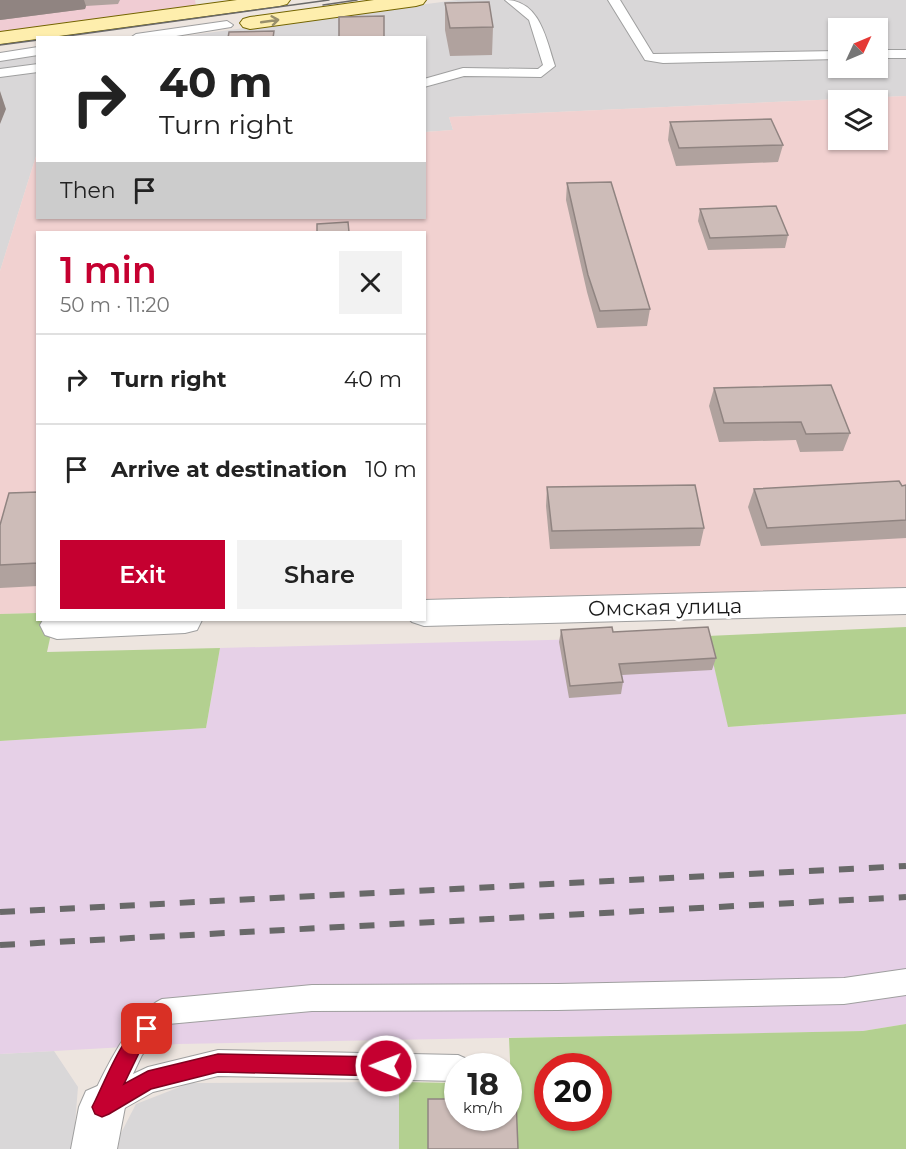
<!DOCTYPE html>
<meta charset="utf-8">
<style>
:root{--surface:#fff;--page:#f2f2f2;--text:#222;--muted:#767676;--line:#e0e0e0;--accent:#c50030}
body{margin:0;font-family:Montserrat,sans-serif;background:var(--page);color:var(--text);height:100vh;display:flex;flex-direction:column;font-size:22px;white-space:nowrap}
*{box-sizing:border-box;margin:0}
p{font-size:20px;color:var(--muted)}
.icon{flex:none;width:33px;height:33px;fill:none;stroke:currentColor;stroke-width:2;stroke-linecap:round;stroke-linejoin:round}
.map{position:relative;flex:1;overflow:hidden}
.sheet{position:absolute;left:36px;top:231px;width:390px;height:390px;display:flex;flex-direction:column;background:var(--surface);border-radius:0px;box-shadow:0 2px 4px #0004}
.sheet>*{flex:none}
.top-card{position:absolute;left:36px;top:36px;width:390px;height:183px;border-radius:0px;box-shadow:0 2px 4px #0004;background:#fff;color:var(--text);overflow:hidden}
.needle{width:39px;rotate:46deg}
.buttons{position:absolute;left:828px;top:18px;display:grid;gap:12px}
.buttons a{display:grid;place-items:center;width:60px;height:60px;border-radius:0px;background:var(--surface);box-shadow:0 2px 4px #0004;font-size:30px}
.speed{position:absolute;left:444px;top:1053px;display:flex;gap:12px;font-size:30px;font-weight:700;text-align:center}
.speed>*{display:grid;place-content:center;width:78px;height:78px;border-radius:50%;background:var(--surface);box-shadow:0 2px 4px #0004;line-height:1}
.speed small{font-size:15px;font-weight:400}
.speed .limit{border:9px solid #d22;background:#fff;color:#111}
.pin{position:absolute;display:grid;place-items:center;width:51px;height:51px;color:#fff;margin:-26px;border-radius:12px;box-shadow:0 3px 9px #0006}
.me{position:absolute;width:66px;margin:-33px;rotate:271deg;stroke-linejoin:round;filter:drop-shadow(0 0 4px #0008)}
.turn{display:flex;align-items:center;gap:21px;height:126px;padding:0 24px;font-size:27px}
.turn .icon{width:78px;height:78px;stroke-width:2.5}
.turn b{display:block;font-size:42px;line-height:51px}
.then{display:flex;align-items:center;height:57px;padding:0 24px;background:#0003;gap:12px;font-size:22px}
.round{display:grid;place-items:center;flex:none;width:63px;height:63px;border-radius:0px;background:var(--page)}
.summary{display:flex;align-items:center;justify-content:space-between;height:102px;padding:0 24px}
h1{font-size:36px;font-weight:600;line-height:45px;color:var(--accent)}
.action{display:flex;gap:12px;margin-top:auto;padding:12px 24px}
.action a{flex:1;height:69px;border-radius:0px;background:var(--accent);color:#fff;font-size:24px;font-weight:600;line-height:69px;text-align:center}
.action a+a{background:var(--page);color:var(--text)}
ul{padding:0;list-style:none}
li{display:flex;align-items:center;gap:18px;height:90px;padding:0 24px;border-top:2px solid var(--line)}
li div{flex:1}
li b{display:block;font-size:22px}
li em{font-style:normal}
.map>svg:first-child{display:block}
</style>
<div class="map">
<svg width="906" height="1149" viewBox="0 0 906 1149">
<rect width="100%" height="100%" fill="#ede5df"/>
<!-- residential -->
<path fill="#d9d7d8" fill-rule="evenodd" d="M 457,0 L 906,0 L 906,96 L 449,117 L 453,130 L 425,132 L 424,38 L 169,38 ZM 838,28 L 878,28 L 878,68 L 838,68 Z
M 37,55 L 37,153 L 0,271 L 0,60 Z
M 54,1051 L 78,1087 L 73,1149 L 0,1149 L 0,1054 Z
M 399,1082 L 399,1149 L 118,1149 L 120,1135 L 136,1104 L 190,1083 Z"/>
<!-- commercial -->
<path fill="#f0ccd3" d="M 0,0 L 195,0 L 196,6 L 0,32 Z"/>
<!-- industrial -->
<path fill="#e6d0e7" d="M 707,636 L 729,727 L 906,714 L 906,1024 L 863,1031 L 179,1044 L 0,1054 L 0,741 L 206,728 L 220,648 Z"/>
<!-- military -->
<path fill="#f1d1d0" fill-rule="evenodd" d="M 906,96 L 906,590 L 425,605 L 424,232 L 38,232 L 37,613 L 0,614 L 0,271 L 37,153 L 38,218 L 424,218 L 425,132 L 453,130 L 449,117 ZM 838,100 L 878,100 L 878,140 L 838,140 Z"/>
<!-- forest -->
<path fill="#b3d090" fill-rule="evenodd" d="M 37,613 L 38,620 L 54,620 L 47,652 L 220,648 L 206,728 L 0,741 L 0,614 Z
M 906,627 L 906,714 L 728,727 L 707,636 Z
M 906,1024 L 906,1149 L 399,1149 L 399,1082 L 457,1083 L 458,1118 L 508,1118 L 509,1084 L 511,1083 L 509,1038 L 863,1031 ZM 548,1066 L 598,1066 L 598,1118 L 548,1118 Z"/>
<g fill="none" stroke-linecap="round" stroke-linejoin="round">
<defs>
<path id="lane" d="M 505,0 C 540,0 546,39 555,66 L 541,77 L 464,76 L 424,87 L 424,79 L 463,68 L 538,69 L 543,65 L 529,20 Z
M 608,0 L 620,0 L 653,54 L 838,51 L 838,59 L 663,63 L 645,60 Z
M 227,21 L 233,25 L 231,27 L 164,38 L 130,38 L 136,34 Z
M 38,47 L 38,55 L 0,61 L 0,53 Z
M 878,50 L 906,50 L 906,58 L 878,58 Z
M 38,64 L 38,72 L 0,77 L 0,69 Z
M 906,969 L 906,995 L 844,1004 L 558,1010 L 312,1011 L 168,1024 L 142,1055 L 133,1074 L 148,1067 L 218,1050 L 458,1055 L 467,1059 L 471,1066 L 458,1066 L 458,1081 L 218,1076 L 153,1092 L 102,1121 L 92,1117 L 88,1107 C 101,1077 132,1012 162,999 L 312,985 L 558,984 L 844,978 Z"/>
<path id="street" d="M 906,588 L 906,614 L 424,626 L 412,622 L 410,620 L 424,620 L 424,600 Z
M 43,620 L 202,620 L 197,630 L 185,633 L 57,639 L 45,635 L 40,625 Z
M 102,1084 L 118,1091 L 125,1107 L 117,1149 L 71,1149 L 79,1107 L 86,1091 Z"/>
<path id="secondary" d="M 237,0 L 290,0 L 287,4 L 280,6 L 0,44 L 0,32 Z
M 374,0 L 426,0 L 423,4 L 416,6 L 250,29 L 243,27 L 240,23 L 243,19 L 250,17 Z"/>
</defs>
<!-- lane casing -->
<use href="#lane" stroke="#9f9f9f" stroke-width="2"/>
<!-- street casing -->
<use href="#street" stroke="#9f9f9f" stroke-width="2"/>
<!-- secondary casing -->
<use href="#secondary" stroke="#736400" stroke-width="2"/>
<!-- lane -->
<use href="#lane" fill="#fff" fill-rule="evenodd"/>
<!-- street -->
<use href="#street" fill="#fff" fill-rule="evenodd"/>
<!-- secondary -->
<use href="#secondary" fill="#feeead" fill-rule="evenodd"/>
<!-- tram -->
<path stroke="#696969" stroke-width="1.5" d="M 323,5 L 357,0
M 53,38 L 329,0
M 0,45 L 38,40"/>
<!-- rail -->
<path stroke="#696969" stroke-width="6" stroke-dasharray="15 15" stroke-linecap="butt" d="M 0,912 L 906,866
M 0,945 L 906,897"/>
</g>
<!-- wall -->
<path fill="#b0a29e" d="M 0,0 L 120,0 L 118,4 L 86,6 L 85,9 L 0,20 Z
M 445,3 L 493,27 L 492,55 L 450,56 L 445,30 Z
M 670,122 L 783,145 L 778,162 L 676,166 L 668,140 Z
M 567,183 L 650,309 L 647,326 L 597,328 L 587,292 L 566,200 Z
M 700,209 L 788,235 L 785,248 L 708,250 L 698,221 Z
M 714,388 L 850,433 L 843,451 L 800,452 L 796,440 L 719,442 L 709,406 Z
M 906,485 L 906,538 L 761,546 L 748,507 L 754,489 Z
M 547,487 L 704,528 L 700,546 L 550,549 L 546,506 Z
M 38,492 L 38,586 L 0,588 L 0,525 Z
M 561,630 L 613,632 L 716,658 L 712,670 L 622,675 L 623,682 L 621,694 L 569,698 L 559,642 Z"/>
<!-- shaded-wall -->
<path fill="#908481" d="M 0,0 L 84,0 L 86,6 L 85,9 L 0,20 Z
M 0,91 L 6,109 L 0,124 Z"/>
<!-- building -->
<path fill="#cdbcb8" stroke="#908481" stroke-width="1.5" d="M 489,2 L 493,27 L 450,28 L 445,3 Z
M 384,16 L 384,38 L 339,38 L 339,17 Z
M 274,31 L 273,38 L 228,38 L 229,32 Z
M 771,119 L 783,145 L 679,148 L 670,122 Z
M 611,182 L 650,309 L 600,311 L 588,275 L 567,183 Z
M 776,206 L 788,235 L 710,238 L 700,209 Z
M 348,222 L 349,232 L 317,232 L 317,224 Z
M 831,385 L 850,433 L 806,434 L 801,422 L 724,423 L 714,388 Z
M 899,481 L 902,486 L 906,485 L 906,520 L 767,528 L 754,489 Z
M 695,485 L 704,528 L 552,531 L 547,487 Z
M 38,492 L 38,563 L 0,565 L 0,525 L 9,493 Z
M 612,627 L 613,632 L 708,627 L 716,658 L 619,664 L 623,682 L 570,686 L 561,630 Z
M 428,1099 L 458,1099 L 458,1118 L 508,1118 L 508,1099 L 516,1099 L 518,1149 L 428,1149 Z"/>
<!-- one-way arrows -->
<defs><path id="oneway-shaft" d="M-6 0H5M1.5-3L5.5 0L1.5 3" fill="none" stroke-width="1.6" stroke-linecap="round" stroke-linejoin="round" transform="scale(1.5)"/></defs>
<use stroke="#988f6b" href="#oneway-shaft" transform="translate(270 21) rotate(-8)"/>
<!-- route -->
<path fill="#c50030" stroke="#80001f" stroke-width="1.5" d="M 147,1020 L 154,1023 L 156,1029 L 139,1053 L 124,1084 L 148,1071 L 218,1054 L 386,1057 L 392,1060 L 395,1066 L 392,1073 L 386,1076 L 218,1072 L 151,1089 L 109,1114 L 102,1117 L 95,1114 L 92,1107 L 95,1101 C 106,1079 124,1030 147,1020 Z"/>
<g text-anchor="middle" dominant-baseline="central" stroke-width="6" stroke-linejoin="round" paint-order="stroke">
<!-- street labels -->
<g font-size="21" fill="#1b1b1b" stroke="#fff">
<text transform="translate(665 607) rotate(-1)">Омская улица</text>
</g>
</g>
</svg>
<div class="buttons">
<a><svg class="needle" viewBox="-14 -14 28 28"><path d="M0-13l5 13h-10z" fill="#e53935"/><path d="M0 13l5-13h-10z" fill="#767676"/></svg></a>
<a><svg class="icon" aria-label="layers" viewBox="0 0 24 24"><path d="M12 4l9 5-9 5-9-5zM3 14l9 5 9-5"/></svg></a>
</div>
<div class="speed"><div>18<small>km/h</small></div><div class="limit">20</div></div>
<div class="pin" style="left:147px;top:1029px;background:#d93025"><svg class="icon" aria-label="arrive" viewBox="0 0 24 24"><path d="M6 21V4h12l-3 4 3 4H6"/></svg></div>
<svg class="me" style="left:386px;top:1066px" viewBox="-20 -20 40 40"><circle r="17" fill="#c50030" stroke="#fff" stroke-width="3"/><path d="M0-11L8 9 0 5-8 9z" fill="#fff"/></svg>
<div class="top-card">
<div class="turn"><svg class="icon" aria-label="right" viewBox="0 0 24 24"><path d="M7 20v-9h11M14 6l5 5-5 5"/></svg><div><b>40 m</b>Turn right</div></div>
<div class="then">Then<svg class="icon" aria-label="arrive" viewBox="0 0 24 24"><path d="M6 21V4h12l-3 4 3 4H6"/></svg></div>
</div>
<section class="sheet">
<div class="summary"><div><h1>1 min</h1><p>50 m · 11:20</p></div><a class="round"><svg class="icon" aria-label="close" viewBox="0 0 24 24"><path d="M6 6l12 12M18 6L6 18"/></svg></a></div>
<ul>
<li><svg class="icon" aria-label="right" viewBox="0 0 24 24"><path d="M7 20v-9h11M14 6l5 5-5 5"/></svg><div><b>Turn right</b></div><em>40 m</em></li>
<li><svg class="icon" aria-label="arrive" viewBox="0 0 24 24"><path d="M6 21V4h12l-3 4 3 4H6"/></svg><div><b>Arrive at destination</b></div><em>10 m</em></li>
</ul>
<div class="action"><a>Exit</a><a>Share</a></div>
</section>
</div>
